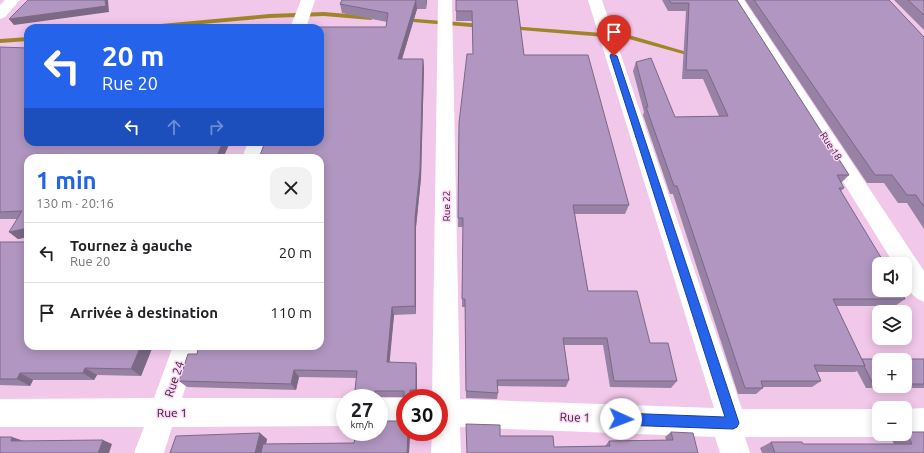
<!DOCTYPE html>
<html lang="fr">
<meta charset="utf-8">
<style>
:root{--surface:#fff;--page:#f2f2f2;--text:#202124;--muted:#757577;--line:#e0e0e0;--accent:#2563eb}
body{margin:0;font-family:Ubuntu,sans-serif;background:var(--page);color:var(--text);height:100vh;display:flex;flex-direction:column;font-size:15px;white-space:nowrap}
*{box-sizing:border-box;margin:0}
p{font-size:13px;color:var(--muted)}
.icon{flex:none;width:22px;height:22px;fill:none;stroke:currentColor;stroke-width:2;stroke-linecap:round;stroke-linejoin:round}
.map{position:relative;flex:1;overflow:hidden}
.sheet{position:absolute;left:24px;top:154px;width:300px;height:196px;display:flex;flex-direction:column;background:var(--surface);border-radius:12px;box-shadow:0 2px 10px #0003}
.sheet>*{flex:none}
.banner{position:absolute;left:24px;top:24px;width:300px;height:122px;border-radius:12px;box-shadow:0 2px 10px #0003;background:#2563eb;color:#fff;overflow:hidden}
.tools{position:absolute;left:872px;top:257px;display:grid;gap:8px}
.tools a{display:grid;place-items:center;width:40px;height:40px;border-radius:8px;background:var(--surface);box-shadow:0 2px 10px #0003;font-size:20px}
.speed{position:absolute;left:336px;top:389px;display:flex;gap:8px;font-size:20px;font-weight:700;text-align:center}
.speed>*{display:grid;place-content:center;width:52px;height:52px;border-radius:50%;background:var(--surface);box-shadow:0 2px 10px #0003;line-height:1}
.speed small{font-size:10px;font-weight:400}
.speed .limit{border:6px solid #d22;background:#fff;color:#111}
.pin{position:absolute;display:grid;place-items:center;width:34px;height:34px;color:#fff;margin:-41px -17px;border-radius:50% 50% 50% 0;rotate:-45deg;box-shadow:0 0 4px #0007}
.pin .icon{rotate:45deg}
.me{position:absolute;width:44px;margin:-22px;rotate:92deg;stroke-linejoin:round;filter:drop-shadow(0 0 3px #0008)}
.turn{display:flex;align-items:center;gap:14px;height:84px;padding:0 12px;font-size:18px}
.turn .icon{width:52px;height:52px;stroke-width:2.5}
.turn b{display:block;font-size:28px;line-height:34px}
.lanes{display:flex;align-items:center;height:38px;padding:0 12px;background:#0003;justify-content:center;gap:20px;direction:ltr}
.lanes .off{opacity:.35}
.round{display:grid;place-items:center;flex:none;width:42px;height:42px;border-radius:12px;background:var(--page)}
.summary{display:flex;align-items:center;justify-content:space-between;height:68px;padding:0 12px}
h1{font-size:24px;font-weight:700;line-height:30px;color:var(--accent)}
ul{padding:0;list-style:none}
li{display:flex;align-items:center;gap:12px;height:60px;padding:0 12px;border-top:1px solid var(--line)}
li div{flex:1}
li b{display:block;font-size:15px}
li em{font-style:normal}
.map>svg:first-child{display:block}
</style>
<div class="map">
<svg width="924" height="453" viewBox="0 0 924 453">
<rect width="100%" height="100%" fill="#f1c7ea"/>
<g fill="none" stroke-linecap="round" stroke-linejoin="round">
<!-- stream -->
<path fill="#a08528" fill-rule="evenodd" d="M 324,12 L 371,16 L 374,18 L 371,20 L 324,16 L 269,18 L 157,28 L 136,28 L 139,26 L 269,14 Z
M 403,18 L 483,24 L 486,26 L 483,28 L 401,21 L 401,19 Z
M 510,26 L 629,35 L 697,55 L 694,57 L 629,39 L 508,29 L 508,27 Z
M 28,37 L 28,41 L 0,43 L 0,39 Z"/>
<!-- minor -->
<path fill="#fff" fill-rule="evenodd" d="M 5,0 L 20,0 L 5,17 L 0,19 L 0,5 Z
M 301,0 L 315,0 L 306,28 L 290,28 Z
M 438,0 L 452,0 L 460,399 L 714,408 L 588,0 L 602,0 L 742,409 L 879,409 L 879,434 L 887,434 L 879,437 L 745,437 L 750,453 L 720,453 L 715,437 L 460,427 L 461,453 L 431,453 L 432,432 L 439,432 L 439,398 L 432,398 Z
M 730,0 L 744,0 L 924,271 L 924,302 C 906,295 905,281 905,264 L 894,264 Z
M 248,142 L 268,142 L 262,158 L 242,158 Z
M 173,346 L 199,346 L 182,398 L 345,398 L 345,426 L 172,427 L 164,453 L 134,453 L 144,427 L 0,427 L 0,399 L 154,398 Z
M 379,398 L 405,398 L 405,426 L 379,426 Z
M 924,408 L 924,436 L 905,437 L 897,434 L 905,434 L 905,409 Z"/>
</g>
<!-- wall -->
<path fill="#9781a5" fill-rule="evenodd" d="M 342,0 L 427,0 L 426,9 L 417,9 L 402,59 L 423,59 L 424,68 L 421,178 L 416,227 L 416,314 L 394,315 L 389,362 L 417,369 L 417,397 L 412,397 L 412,398 L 405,398 L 405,432 L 410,432 L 409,453 L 170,453 L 267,439 L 266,444 L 354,443 L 404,421 L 404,397 L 378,397 L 378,398 L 358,396 L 355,390 L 357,378 L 299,377 L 296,390 L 187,387 L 179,381 L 197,354 L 386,27 L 387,22 L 342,13 L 340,4 Z
M 456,0 L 517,0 L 524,55 L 629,205 L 625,214 L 575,214 L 588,291 L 650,343 L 677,381 L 671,388 L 610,387 L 603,345 L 564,345 L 569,380 L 566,387 L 497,386 L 498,393 L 497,399 L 466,398 L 465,307 L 462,307 L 463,227 L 458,227 L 459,123 L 473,54 L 472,21 L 456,21 Z
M 662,0 L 737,0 L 849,175 L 841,183 L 844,188 L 841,191 L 905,299 L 895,306 L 836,306 L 862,359 L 924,359 L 924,388 L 866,388 L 857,371 L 855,372 L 817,372 L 821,381 L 812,387 L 763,387 L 763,388 L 756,394 L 738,394 L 673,194 L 670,194 L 643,115 L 644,112 L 633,71 L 636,62 L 675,117 L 719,116 L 703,79 L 682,79 L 686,11 L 668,11 ZM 879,360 L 905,360 L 905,386 L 879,386 Z
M 745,0 L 889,0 L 924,37 L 924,229 L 907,203 L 898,203 L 884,183 L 867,183 Z
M 894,0 L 924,0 L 924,30 Z
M 0,47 L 28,142 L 230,142 L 223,158 L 28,158 L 28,237 L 18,239 L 9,232 L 18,219 L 0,219 Z
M 0,242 L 28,346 L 153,346 L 141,376 L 97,375 L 94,380 L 33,380 L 30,386 L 0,385 Z
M 671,432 L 698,453 L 466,453 L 500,436 L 554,447 L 605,446 L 609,441 L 666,440 L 665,437 Z
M 906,432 L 924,453 L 762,453 L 760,448 L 771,442 L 803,444 L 894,444 L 891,438 L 902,434 L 905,434 L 905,433 Z"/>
<!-- shaded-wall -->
<path fill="#7b6986" d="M 105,0 L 108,0 L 109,12 L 14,25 L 9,19 Z
M 416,0 L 417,9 L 399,69 L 398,59 Z
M 426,0 L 427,0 L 426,9 Z
M 423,59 L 424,68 L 421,178 L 416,227 L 416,314 L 415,306 L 415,218 Z
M 223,142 L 230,142 L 223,158 L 216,158 Z
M 28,228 L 28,237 L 18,239 L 9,232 Z
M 392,307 L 394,315 L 389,369 L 387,362 Z
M 141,346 L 153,346 L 141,376 L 131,369 Z
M 416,363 L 417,369 L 417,397 L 416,390 Z
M 85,368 L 97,375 L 94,380 L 83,373 Z
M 294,370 L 299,377 L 296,390 L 291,384 Z
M 20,373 L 33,380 L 30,386 L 17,379 Z
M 410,390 L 412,397 L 412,398 L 410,398 Z
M 375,391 L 378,397 L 378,398 L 375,398 Z
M 408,432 L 410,432 L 409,453 L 407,453 Z
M 260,433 L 267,439 L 264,453 L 255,453 Z
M 12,437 L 24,441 L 11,441 Z
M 103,440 L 112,444 L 109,453 L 98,453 Z"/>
<!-- building -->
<path fill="#b096c0" stroke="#7b6986" d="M 28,0 L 105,0 L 106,6 L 9,19 Z
M 342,0 L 416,0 L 398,59 L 423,59 L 420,169 L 415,218 L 415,306 L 392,307 L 387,362 L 416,363 L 416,390 L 410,390 L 410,398 L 405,398 L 405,432 L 408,432 L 407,453 L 261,453 L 263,444 L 354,443 L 356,432 L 379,432 L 379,421 L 404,421 L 404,391 L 375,391 L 375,398 L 360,398 L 361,390 L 355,390 L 357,371 L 294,370 L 291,384 L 179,381 L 188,354 L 197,354 L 199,346 L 320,346 L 320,158 L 259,158 L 265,142 L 320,142 L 320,28 L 304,28 L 305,27 L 386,27 L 388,13 L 340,4 Z
M 456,0 L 517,0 L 524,55 L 588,55 L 629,205 L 573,205 L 588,291 L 637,291 L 650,343 L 668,343 L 677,381 L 614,381 L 607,338 L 563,338 L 569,380 L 497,380 L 498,393 L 466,391 L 465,299 L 462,299 L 463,218 L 458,218 L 459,123 L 467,54 L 473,54 L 472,11 L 456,11 Z
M 669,0 L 737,0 L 849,175 L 837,175 L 844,188 L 839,188 L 885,264 L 879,264 L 879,290 L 900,290 L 905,299 L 833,299 L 865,366 L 814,365 L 821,381 L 761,381 L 763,388 L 745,388 L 677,186 L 674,186 L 646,107 L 648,107 L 636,62 L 651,58 L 675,117 L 728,116 L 707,70 L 686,70 L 689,3 L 671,3 Z
M 754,0 L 889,0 L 924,37 L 924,207 L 916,195 L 907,195 L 892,175 L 875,175 Z
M 908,0 L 924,0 L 924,15 Z
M 0,47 L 28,48 L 28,142 L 223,142 L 216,158 L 28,158 L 28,228 L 9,232 L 22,211 L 0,212 Z
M 0,242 L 28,242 L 28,346 L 141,346 L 131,369 L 85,368 L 83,373 L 20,373 L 17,379 L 0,379 Z
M 862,359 L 924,359 L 924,384 L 905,384 L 905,360 L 879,360 L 879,384 L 873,384 L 864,366 L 865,366 Z
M 466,424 L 500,425 L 500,436 L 553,436 L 554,447 L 610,446 L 609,441 L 673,440 L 671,432 L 693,433 L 698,453 L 467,453 Z
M 906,432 L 924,432 L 924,453 L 775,453 L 771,442 L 802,442 L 803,444 L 912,444 Z
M 260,433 L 255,453 L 170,453 L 176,436 Z
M 0,437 L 12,437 L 11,441 L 103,440 L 98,453 L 0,453 Z"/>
<!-- route -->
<path fill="#2563eb" stroke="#184099" d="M 611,54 L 617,56 L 739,423 L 737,427 L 733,429 L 621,425 L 617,423 L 615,419 L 617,415 L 621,413 L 725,417 L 610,56 Z"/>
<g text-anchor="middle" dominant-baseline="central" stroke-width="3" stroke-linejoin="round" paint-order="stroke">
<!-- street labels -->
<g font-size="10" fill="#322330" stroke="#ffd4f8">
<text transform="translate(831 146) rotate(57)">Rue 18</text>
<text transform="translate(446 206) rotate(-90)">Rue 22</text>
</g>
<!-- near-street labels -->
<g font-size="12" fill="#322330" stroke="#ffd4f8">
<text transform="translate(174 379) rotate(-71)">Rue 24</text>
<text x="172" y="412">Rue 1</text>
<text transform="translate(575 417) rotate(2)">Rue 1</text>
</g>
</g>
</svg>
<div class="tools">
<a><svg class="icon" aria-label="sound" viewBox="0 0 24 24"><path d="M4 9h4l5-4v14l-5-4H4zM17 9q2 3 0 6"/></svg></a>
<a><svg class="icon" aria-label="layers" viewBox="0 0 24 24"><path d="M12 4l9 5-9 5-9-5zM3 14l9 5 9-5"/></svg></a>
<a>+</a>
<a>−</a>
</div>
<div class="speed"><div>27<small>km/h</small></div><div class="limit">30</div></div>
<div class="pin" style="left:614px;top:56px;background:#d93025"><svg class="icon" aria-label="arrive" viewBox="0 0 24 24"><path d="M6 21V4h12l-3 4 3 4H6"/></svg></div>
<svg class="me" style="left:621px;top:419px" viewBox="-20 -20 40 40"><circle r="19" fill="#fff"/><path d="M0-13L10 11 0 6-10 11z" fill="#2563eb"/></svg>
<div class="banner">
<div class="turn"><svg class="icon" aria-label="left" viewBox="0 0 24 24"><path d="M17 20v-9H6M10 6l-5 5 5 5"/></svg><div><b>20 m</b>Rue 20</div></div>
<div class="lanes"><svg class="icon" aria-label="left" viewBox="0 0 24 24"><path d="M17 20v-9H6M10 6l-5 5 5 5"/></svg><svg class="icon off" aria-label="ahead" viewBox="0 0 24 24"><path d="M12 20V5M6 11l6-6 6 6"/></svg><svg class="icon off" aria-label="right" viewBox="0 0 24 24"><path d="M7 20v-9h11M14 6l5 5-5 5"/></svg></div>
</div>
<section class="sheet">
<div class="summary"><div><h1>1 min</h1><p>130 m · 20:16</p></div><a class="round"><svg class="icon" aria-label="close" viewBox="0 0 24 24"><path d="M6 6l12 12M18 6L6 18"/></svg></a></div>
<ul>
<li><svg class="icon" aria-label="left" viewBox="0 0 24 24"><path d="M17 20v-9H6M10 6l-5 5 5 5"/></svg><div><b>Tournez à gauche</b><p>Rue 20</p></div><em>20 m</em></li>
<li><svg class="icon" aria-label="arrive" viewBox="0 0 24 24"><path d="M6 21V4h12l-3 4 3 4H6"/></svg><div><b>Arrivée à destination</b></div><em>110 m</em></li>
</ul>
</section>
</div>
